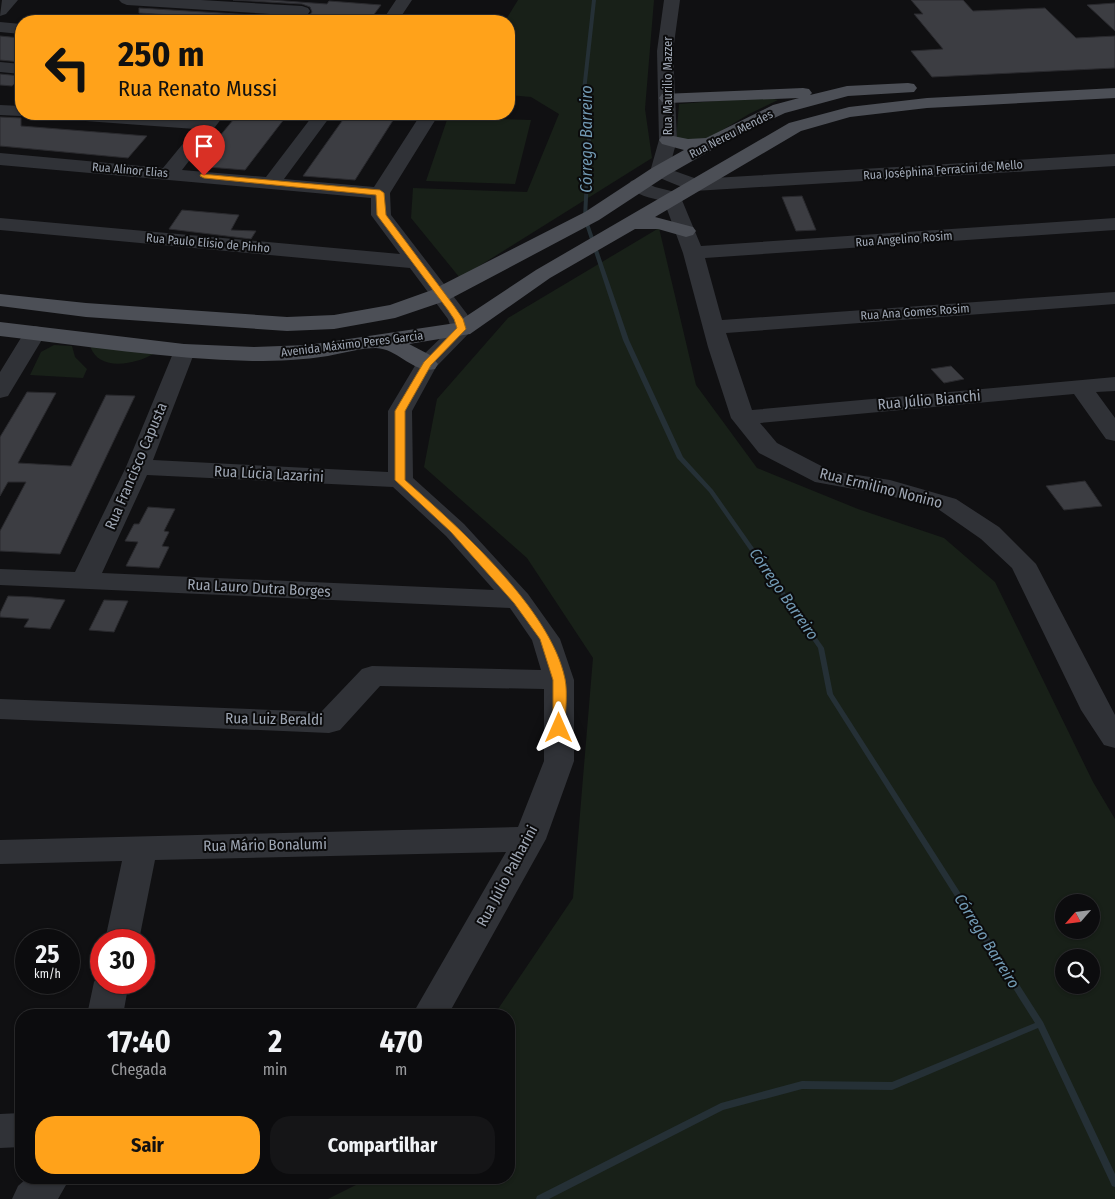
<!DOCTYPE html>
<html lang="pt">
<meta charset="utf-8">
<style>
:root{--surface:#0c0c0e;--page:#151517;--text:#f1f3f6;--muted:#9a9b9e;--line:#2c2c2e;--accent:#ffa21a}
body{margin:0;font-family:"Fira Sans Condensed",sans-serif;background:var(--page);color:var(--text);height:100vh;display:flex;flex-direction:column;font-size:19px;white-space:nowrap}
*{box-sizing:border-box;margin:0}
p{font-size:16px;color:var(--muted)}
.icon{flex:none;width:28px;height:28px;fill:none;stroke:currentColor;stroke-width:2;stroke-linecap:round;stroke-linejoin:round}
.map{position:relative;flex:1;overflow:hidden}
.drawer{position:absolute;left:15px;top:1009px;width:500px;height:175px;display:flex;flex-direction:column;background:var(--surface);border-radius:20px;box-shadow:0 1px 4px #0004,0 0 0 1px var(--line)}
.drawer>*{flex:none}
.banner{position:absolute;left:15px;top:15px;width:500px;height:105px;border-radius:20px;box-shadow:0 1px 4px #0004,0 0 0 1px var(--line);background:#ffa21a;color:#111;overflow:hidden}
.needle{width:32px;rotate:242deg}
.buttons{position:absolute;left:1055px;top:894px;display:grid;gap:10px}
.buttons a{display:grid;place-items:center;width:45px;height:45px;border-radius:50%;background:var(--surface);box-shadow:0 1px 4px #0004,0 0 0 1px var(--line);font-size:25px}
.speed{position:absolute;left:15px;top:929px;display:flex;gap:10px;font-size:25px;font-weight:700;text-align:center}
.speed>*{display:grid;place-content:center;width:65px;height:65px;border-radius:50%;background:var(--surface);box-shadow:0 1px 4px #0004,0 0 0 1px var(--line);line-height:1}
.speed small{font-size:12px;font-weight:400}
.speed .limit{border:8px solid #d22;background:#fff;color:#111}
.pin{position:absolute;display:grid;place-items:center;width:42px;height:42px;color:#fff;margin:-51px -21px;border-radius:50% 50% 50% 0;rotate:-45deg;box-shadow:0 0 5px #0007}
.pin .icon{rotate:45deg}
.me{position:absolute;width:55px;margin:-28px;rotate:0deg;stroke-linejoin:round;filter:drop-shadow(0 0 4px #0008)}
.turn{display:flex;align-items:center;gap:18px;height:105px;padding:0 20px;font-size:22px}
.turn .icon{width:65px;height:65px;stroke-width:2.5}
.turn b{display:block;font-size:35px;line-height:42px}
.eta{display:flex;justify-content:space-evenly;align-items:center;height:85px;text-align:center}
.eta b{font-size:30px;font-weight:700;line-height:35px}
.primary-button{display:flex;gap:10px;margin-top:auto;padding:10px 20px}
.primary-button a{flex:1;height:58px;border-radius:20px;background:var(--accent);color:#111;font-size:20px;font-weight:700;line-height:58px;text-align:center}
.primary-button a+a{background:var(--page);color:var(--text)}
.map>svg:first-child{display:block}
</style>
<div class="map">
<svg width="1115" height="1199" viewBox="0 0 1115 1199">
<rect width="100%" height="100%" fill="#101012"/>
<!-- green -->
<path fill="#182018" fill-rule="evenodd" d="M 518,0 L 654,0 L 645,109 L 652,158 L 460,278 L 411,218 L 413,188 L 527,192 L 559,114 L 531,97 L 509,95 L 509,21 L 505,21 Z
M 765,97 L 778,100 L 749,114 L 709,138 L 676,141 L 679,104 Z
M 448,117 L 531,120 L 515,184 L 426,181 Z
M 659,228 L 696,385 L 757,468 L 858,509 L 944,538 L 995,582 L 1093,782 L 1115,819 L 1115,1199 L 328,1199 L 370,1178 L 509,1178 L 509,1015 L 494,1015 L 573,898 L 593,658 L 527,558 L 424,467 L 437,399 L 508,318 ZM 1064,902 L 1091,902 L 1091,930 L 1064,930 ZM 1064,958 L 1091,958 L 1091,985 L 1064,985 Z
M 54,345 L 72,346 L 75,357 L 87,369 L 83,378 L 30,375 L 41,352 Z
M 90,346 L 155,353 C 137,364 99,373 90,346 Z"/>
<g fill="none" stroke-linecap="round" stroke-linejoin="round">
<!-- stream -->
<path fill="#253036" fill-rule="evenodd" d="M 592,0 L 596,0 L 585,100 L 591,137 L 587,218 L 629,340 L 683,457 L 713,490 L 824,648 L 833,694 L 1043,1022 L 1115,1174 L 1115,1187 L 1112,1186 L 1038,1028 L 892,1090 L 802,1089 L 723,1110 L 549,1199 L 536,1199 L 537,1196 L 721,1103 L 802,1081 L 892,1082 L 1035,1023 L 827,694 L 818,648 L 709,492 L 677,458 L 623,340 L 583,218 L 587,137 L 581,100 Z"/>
</g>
<!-- building -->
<path fill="#3c3d42" stroke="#2a2a2e" d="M 233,0 L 271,0 L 327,4 L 329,1 L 381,5 L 369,21 L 265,21 L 139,13 L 139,8 L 302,18 L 309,16 L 312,12 L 310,7 L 302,4 Z
M 911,0 L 963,0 L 973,11 L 1045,8 L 1076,38 L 1115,36 L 1115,68 L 932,77 L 911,51 L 943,49 L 914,14 L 923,14 Z
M 1115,3 L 1115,31 L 1087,5 Z
M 0,36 L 21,38 L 21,62 L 0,60 Z
M 0,74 L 21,76 L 21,78 L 12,86 L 0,85 Z
M 238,114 L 288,114 L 245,170 L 195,166 Z
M 347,114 L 397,114 L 355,180 L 303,176 Z
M 0,117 L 21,118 L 21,126 L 147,136 L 128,158 L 0,146 Z
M 802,196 L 816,230 L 796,231 L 782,197 Z
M 182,210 L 239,215 L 231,230 L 256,231 L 251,239 L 169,229 Z
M 951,366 L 964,379 L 944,383 L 931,369 Z
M 27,392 L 56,393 L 18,463 L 71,466 L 106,395 L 135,396 L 60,554 L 0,551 L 0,531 L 26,482 L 8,482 L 0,496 L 0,437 Z
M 1085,481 L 1102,506 L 1064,510 L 1046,486 Z
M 148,507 L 175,509 L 164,531 L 169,532 L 162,546 L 169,547 L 159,568 L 126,566 L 138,542 L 125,541 L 134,524 L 139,524 Z
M 8,596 L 32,597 L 65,600 L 50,629 L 24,627 L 29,619 L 0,617 L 0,613 Z
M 104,600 L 128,601 L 114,632 L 89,630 Z"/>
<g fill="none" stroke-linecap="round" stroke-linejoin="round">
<!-- minor -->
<path fill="#303237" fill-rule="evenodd" d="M 2,0 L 18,0 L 6,14 L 0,16 Z
M 119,0 L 201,0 L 302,6 L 308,8 L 310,11 L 308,14 L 302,16 L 127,5 L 122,3 Z
M 396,0 L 412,0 L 398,21 L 382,21 Z
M 664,0 L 680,0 L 673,51 L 677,140 L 669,169 L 697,179 L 1115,154 L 1115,166 L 694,191 C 687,189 652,176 650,172 L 659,140 L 657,51 Z
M 0,22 L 21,24 L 21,34 L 0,32 Z
M 0,62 L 21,64 L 21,74 L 0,72 Z
M 0,105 L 21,106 L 21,114 L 28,114 L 21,116 L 0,115 Z
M 49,114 L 135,114 L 203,118 L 207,114 L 225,114 L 182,170 L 266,177 L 314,114 L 332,114 L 284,179 L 374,187 L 421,114 L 439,114 L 390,193 L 391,215 L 467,314 L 473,329 L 436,367 L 412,411 L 413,478 L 464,524 L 528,594 L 560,639 L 574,680 L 574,761 L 546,839 L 448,1015 L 412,1015 L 506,852 L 155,860 L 139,940 L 105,940 L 122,861 L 0,864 L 0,840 L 518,827 L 544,761 L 544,689 L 380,686 L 340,730 L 329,733 L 0,719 L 0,699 L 321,712 L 362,669 L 372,666 L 541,670 L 532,640 L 510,608 L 0,585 L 0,569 L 75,572 L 126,467 L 176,346 L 184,344 L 192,346 L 195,351 L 153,460 L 388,472 L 388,411 L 419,359 L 451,328 L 448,319 L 410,268 L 0,230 L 0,218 L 400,254 L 371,215 L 371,198 L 0,165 L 0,153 L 163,168 L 195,129 L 58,119 L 52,118 ZM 147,475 L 393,487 L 446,536 L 494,590 L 102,573 Z
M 638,179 L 655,187 L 679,193 L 701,246 L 1115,218 L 1115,230 L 705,258 L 722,320 L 1115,292 L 1115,304 L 726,333 L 752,410 L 1115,377 L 1115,391 L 1096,392 L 1115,418 L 1115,441 L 1106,439 L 1074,394 L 760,423 L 777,443 L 831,471 L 890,480 L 956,499 L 999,527 L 1036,564 L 1115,715 L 1115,748 L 1104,745 L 1081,710 L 1012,568 L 981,539 L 938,509 L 887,495 L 815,482 L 759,453 L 731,418 L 708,347 L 683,253 L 664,201 C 651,198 636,196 628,185 L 631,181 Z
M 35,326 L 43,328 L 46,333 L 8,396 L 0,398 L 0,372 L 27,328 Z
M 101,971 L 101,982 L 129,982 L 123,1015 L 87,1015 L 94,982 Z
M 21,1113 L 21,1147 L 0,1148 L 0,1114 Z
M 27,1178 L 70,1178 L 58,1199 L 12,1199 L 18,1186 Z"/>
<!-- major -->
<path fill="#4c4f56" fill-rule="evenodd" d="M 908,83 L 914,84 L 917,88 L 914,92 L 848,96 L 785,113 L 738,135 L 666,176 L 599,220 L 448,300 L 395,318 L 334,329 L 287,331 L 86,317 L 0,306 L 0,294 L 86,303 L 287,317 L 334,315 L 390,305 L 432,290 L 585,212 L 652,168 L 684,150 L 662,144 L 659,140 L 662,136 L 668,135 L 688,139 L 706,138 L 773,105 L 799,98 L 668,103 L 662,102 L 659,98 L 662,94 L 803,88 L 809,89 L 812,93 L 810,95 L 847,86 Z
M 1115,88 L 1115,98 L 927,108 L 850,117 L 801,131 L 655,217 L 693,227 L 696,231 L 693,235 L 686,237 L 658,229 L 635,229 L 550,278 L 470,334 L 409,344 L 430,355 L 438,364 L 435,369 C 413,374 399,349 376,348 C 361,348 343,353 328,356 C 303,360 277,361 252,361 C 168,359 84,346 0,336 L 0,322 L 184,344 L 254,347 L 308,345 L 456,323 L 536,270 L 789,123 L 849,107 L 927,98 Z"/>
</g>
<!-- route -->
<path fill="#ffa21a" stroke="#a66911" d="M 201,174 L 380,190 L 384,193 L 386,215 L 454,306 L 463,319 L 466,329 L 431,365 L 405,411 L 405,480 C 457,526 551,609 565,679 C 568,694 565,713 565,728 L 563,732 L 554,732 L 553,728 L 553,680 L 540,639 L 514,603 L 451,532 L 395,480 L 395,411 L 424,362 L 457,328 L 454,319 L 448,310 L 377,215 L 376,195 L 204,178 L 200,176 Z"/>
<g text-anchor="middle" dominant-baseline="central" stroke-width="4" stroke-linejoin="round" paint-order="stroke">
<!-- far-street labels -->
<g font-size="12" fill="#9fa7b4" stroke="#0b0b0c">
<text transform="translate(668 86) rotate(-90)">Rua Maurilio Mazzer</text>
<text transform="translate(731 134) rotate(-27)">Rua Nereu Mendes</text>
<text transform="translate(130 170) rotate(5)">Rua Alinor Elias</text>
<text transform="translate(943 170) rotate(-4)">Rua Joséphina Ferracini de Mello</text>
<text transform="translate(904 239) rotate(-4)">Rua Angelino Rosim</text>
<text transform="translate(208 243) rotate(5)">Rua Paulo Elísio de Pinho</text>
<text transform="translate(915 312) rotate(-4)">Rua Ana Gomes Rosim</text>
<text transform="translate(352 344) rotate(-7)">Avenida Máximo Peres Garcia</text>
</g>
<!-- street labels -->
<g font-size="15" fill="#9fa7b4" stroke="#0b0b0c">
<text transform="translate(929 400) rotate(-5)">Rua Júlio Bianchi</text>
<text transform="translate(136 466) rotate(-67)">Rua Francisco Capusta</text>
<text transform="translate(269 474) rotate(3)">Rua Lúcia Lazarini</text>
<text transform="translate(881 488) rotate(14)">Rua Ermilino Nonino</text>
<text transform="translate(259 588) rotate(3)">Rua Lauro Dutra Borges</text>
<text transform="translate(274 719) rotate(1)">Rua Luiz Beraldi</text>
<text transform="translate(265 845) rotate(-1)">Rua Mário Bonalumi</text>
<text transform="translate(507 876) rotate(-62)">Rua Júlio Palharini</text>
</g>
<!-- water labels -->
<g font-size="16" font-style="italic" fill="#729ab4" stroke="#0b0b0c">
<text transform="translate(586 139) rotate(-90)">Córrego Barreiro</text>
<text transform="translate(784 594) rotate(55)">Córrego Barreiro</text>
<text transform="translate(987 941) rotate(58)">Córrego Barreiro</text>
</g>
</g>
</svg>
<div class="buttons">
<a><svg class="needle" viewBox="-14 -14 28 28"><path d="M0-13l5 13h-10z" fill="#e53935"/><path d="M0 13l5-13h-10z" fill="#9a9b9e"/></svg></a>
<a><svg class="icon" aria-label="search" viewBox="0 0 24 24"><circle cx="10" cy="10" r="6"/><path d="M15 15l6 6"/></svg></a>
</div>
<div class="speed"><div>25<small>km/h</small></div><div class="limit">30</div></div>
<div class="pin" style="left:204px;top:176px;background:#d93025"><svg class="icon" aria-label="arrive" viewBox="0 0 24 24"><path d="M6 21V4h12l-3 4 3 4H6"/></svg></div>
<svg class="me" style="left:559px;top:728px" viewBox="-20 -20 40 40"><path d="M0-17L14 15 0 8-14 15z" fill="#ffa21a" stroke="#fff" stroke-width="4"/></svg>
<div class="banner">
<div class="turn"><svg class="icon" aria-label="left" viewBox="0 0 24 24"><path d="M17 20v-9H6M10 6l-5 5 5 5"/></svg><div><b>250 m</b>Rua Renato Mussi</div></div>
</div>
<section class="drawer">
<div class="eta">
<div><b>17:40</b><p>Chegada</p></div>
<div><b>2</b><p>min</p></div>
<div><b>470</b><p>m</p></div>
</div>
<div class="primary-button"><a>Sair</a><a>Compartilhar</a></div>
</section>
</div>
